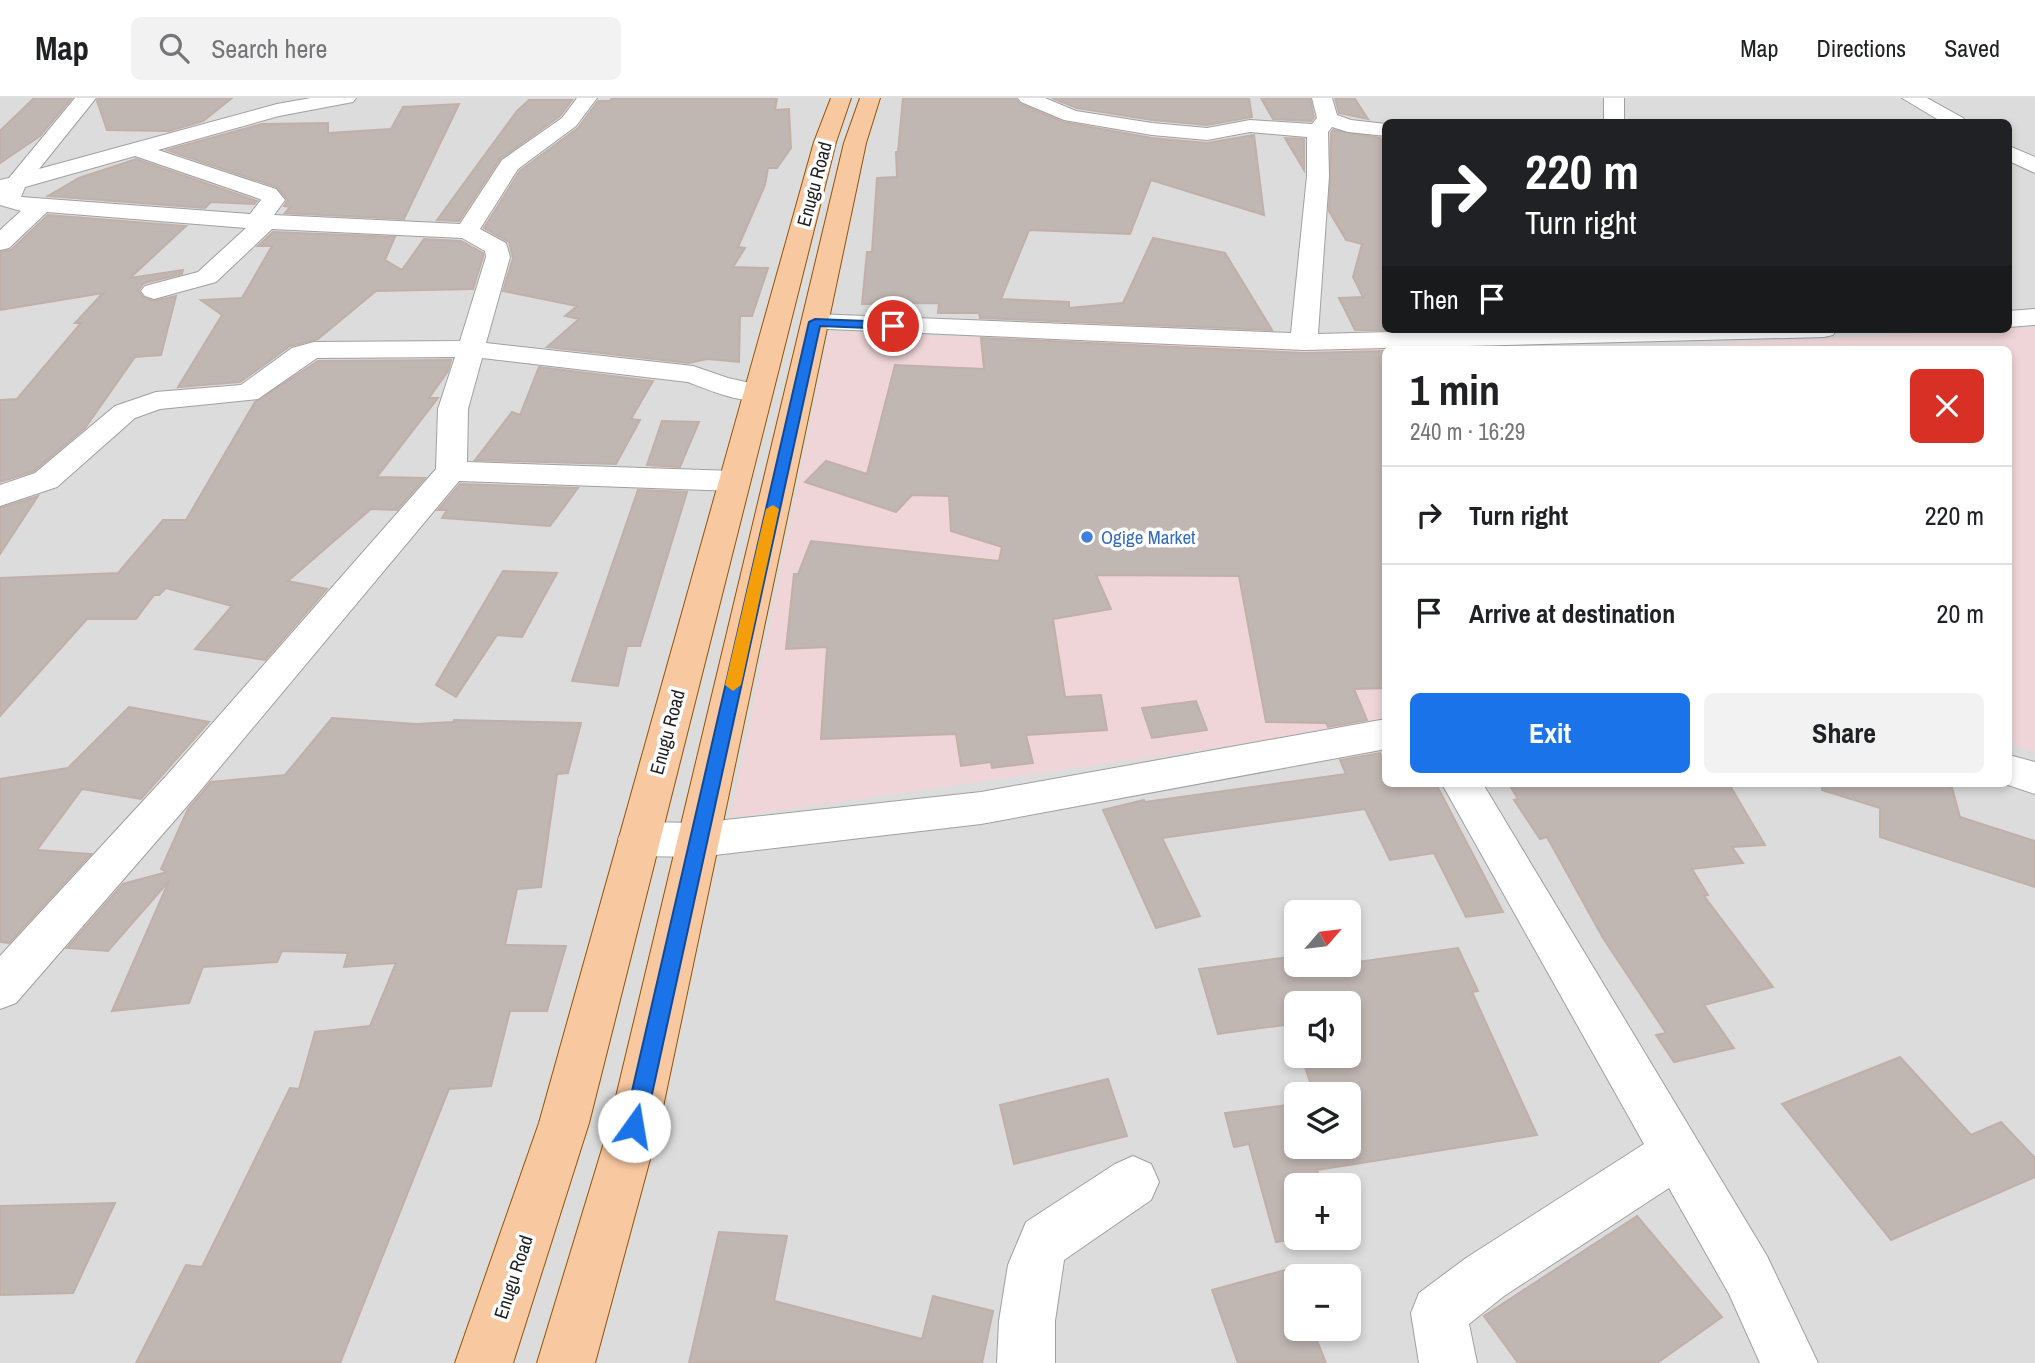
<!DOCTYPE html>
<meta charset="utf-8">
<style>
:root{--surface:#fff;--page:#f2f2f2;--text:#202124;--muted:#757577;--line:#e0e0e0;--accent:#1a73e8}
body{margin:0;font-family:"Archivo Narrow",sans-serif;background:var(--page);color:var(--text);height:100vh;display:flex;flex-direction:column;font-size:26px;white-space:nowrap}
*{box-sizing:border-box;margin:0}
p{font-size:23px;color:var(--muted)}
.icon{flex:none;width:38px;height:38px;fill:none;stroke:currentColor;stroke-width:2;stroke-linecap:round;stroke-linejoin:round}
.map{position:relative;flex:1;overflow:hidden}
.panel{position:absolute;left:1382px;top:248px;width:630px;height:441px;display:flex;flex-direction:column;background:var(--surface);border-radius:10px;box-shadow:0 4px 10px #0003}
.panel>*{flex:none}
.guide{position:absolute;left:1382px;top:21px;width:630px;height:214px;border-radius:10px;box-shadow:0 4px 10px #0003;background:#202124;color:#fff;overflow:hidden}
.needle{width:46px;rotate:62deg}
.fabs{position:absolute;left:1284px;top:802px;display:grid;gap:14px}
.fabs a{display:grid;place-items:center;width:77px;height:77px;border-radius:10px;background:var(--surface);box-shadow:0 4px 10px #0003;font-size:35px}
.pin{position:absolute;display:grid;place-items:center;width:60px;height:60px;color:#fff;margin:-30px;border:4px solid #fff;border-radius:50%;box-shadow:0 2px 7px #0007}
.me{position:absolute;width:77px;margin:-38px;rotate:13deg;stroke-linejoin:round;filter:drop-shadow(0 0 5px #0008)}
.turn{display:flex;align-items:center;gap:24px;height:147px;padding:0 28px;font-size:32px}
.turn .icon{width:91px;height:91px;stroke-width:2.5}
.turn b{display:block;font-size:49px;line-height:60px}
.then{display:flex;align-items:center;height:66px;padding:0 28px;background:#0003;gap:14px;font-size:26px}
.round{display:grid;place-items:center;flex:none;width:74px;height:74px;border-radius:10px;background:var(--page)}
.summary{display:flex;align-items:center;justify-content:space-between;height:119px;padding:0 28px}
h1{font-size:42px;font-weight:700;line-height:52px}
.button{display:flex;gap:14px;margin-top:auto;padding:14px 28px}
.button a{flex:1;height:80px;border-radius:10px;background:var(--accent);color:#fff;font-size:28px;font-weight:700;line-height:80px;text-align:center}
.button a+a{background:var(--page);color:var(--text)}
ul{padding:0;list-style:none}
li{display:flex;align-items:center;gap:21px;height:98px;padding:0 28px;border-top:2px solid var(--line)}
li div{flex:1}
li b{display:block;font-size:26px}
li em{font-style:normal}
header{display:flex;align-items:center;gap:42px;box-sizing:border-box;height:98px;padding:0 35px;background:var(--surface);border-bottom:2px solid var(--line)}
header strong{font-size:33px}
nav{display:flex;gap:38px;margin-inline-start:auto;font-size:24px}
.search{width:490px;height:63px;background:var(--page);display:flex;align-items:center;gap:18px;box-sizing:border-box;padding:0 24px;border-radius:10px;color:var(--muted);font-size:26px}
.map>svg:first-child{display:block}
</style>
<header>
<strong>Map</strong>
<div class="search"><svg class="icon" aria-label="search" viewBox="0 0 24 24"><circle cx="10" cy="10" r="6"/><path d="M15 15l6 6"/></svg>Search here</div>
<nav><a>Map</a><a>Directions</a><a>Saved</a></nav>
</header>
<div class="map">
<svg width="2035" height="1265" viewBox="0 0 2035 1265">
<rect width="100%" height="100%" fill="#efebe5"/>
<!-- residential -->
<path fill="#dddcdc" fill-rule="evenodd" d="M 0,0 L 2035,0 L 2035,1265 L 0,1265 ZM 1386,24 L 2009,24 L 2009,231 L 1386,231 ZM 1386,252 L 2009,252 L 2009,686 L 1386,686 ZM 1297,814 L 1349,814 L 1349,866 L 1297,866 ZM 1297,905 L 1349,905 L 1349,957 L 1297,957 ZM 1297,996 L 1349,996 L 1349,1048 L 1297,1048 ZM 1297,1087 L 1349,1087 L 1349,1139 L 1297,1139 ZM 1297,1178 L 1349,1178 L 1349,1230 L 1297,1230 Z"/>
<!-- commercial -->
<path fill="#efd5d7" d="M 2035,229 L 2035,654 L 2009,646 L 2009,252 L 1606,252 Z
M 829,234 L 1178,246 L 1496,252 L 1386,252 L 1386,625 L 730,720 Z"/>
<!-- building -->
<path fill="#c0b6b2" stroke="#c0b0a8" stroke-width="2" d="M 34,0 L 72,0 L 40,38 L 0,65 L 0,33 Z
M 99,0 L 232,0 L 203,23 L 169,33 L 107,32 L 97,3 Z
M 612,0 L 777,0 L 775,12 L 789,11 L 791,50 L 777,70 L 768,70 L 765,87 L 738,149 L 745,150 L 733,169 L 768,170 L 752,218 L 740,218 L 739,264 L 707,261 L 689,265 L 547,249 L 579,221 L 565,218 L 577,208 L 503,193 L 513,160 L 509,144 L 484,130 L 520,73 L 578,30 L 598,3 L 610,3 Z
M 903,0 L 1015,0 L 1020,6 L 1063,24 L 1152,40 L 1207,45 L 1254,37 L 1264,117 L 1151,82 L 1130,136 L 1029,132 L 1001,201 L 1069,204 L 1069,210 L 1123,205 L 1153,140 L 1225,155 L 1272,232 L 980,220 L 979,215 L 938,215 L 939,205 L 862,206 L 867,154 L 872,154 L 877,80 L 897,79 L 896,54 L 898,54 Z
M 1052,0 L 1249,0 L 1252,19 L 1207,27 L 1152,22 L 1077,10 Z
M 1261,0 L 1310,0 L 1314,19 L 1311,23 L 1273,21 Z
M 1335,0 L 1355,1 L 1368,21 L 1339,15 Z
M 529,2 L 572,2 L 560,18 L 500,61 L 459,123 L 437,122 L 517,13 Z
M 459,6 L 404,121 L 285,115 L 290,109 L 284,108 L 288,102 L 277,89 L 167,52 L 262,26 L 328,25 L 328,35 L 391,31 L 403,9 Z
M 1333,32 L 1380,40 L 1386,49 L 1386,232 L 1355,232 L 1339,200 L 1363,199 L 1353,179 L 1362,146 L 1346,142 L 1329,113 L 1331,35 Z
M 1285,40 L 1304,41 L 1304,72 Z
M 136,61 L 257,103 L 254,106 L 211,104 L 205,110 L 48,98 L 79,80 Z
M 48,117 L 186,128 L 130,180 L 183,172 L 182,176 L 144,185 L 138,193 L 144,200 L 153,203 L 176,198 L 161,257 L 135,259 L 85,330 L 34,373 L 0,384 L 0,302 L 17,301 L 81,225 L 75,225 L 103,195 L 0,212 L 0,154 L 11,152 Z
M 273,134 L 395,139 L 385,162 L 402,172 L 424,141 L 461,143 L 483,155 L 483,159 L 473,191 L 376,193 L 318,241 L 290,248 L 240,284 L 178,289 L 222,217 L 201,202 L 242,200 L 272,148 L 258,148 Z
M 981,240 L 1304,255 L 1386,253 L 1386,590 L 1354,591 L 1367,622 L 1328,629 L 1326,625 L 1266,624 L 1239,478 L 1096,477 L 1111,511 L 1053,521 L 1065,599 L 1101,597 L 1107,632 L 1026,637 L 1033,665 L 992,670 L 991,664 L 961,668 L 956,636 L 821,641 L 827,549 L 786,551 L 794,476 L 798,476 L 811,443 L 999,463 L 1002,449 L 951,433 L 949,398 L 912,397 L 896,414 L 805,384 L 826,363 L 867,376 L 895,267 L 984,271 Z
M 451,262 L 448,273 L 429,300 L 438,300 L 377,379 L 425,380 L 397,412 L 371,411 L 288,483 L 327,491 L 265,562 L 195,551 L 232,508 L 166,490 L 159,497 L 154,497 L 136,521 L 87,521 L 0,618 L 0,480 L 118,475 L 163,422 L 186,422 L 255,304 L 318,263 Z
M 539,269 L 653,283 L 631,321 L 640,322 L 616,366 L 475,362 L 512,314 L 520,317 Z
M 662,323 L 699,324 L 680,369 L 647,367 Z
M 460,386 L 578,390 L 550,428 L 442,420 L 447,412 L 438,412 Z
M 638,392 L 687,394 L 640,548 L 627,548 L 618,588 L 572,583 Z
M 38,398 L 0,456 L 0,410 Z
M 503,473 L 557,475 L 522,539 L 497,537 L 456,599 L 436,587 Z
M 1196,603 L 1207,632 L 1152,640 L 1142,610 Z
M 129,609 L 209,624 L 141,701 L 82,691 L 37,752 L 91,756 L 9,845 L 0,844 L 0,681 L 68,670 Z
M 332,620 L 416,626 L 453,624 L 454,622 L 581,625 L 568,675 L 557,676 L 541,789 L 517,791 L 505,847 L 566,848 L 547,913 L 510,913 L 491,988 L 449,991 L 340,1265 L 136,1265 L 186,1167 L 202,1169 L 290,990 L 299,991 L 315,934 L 370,928 L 396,865 L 344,869 L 348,855 L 282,853 L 277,864 L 203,869 L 189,905 L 112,913 L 169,783 L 108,853 L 67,850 L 123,786 L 167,774 L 161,771 L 188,711 L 211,684 L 285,677 Z
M 1380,655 L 1386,669 L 1386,686 L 1436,686 L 1503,814 L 1466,819 L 1434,755 L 1390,762 L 1365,711 L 1162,740 L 1200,818 L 1156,830 L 1103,712 L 1144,702 L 1145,704 L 1346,676 L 1340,662 Z
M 1509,686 L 1729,686 L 1765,747 L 1732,749 L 1743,765 L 1692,771 L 1708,797 L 1704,798 L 1773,889 L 1704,907 L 1734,950 L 1674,964 L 1656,937 L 1666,935 L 1603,840 L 1547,739 L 1540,741 L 1514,702 L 1518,701 Z
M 1823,686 L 1951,686 L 1960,719 L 2035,743 L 2035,789 L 1880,739 L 1880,710 L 1822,692 Z
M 1458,850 L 1478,893 L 1472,894 L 1537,1037 L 1317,1072 L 1322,1087 L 1297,1087 L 1297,1139 L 1306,1139 L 1276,1144 L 1249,1046 L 1234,1049 L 1225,1015 L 1297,1006 L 1297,1048 L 1349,1048 L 1349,996 L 1314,996 L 1301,957 L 1349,957 L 1349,905 L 1297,905 L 1297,944 L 1291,926 L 1218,936 L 1199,871 L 1297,858 L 1297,866 L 1306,866 L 1307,871 Z
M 1900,959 L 1971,1037 L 2001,1024 L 2035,1060 L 2035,1079 L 1891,1142 L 1782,1006 Z
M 1108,981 L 1127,1038 L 1014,1066 L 1000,1007 Z
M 115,1105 L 73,1195 L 0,1197 L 0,1108 Z
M 1637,1118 L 1722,1219 L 1657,1265 L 1518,1265 L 1484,1218 Z
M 719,1134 L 787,1138 L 774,1203 L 922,1241 L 933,1198 L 993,1213 L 982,1265 L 689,1265 Z
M 1289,1171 L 1297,1191 L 1297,1230 L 1312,1230 L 1326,1265 L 1238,1265 L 1212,1192 Z"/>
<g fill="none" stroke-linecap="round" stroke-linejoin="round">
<defs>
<path id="minor" d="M 75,0 L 96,0 L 39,71 L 277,6 L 311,0 L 356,0 L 353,4 L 279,18 L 158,52 L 276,91 L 285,102 L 274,117 L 460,126 L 502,62 L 562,20 L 577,0 L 597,0 L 576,28 L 518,71 L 480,131 L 506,145 L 510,159 L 486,245 L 693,268 L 728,280 L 768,289 L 772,295 L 768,301 C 743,307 711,293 688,284 L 482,260 L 468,311 L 467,364 L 734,373 L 745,376 L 750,383 L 745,390 L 734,393 L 459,383 L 195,699 L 16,905 L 0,911 L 0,858 L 167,677 L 436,371 L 438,311 L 455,259 L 317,260 L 258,301 L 160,311 L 135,320 L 57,389 L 0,408 L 0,387 L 35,375 L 115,308 L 156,294 L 241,287 L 292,250 L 314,244 L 460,243 L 486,159 L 485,153 L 462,140 L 272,131 L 216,184 L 154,201 L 145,198 L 141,193 L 145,188 L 198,174 L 246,130 L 47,114 L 9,150 L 0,152 L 0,132 L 21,113 L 0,107 L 0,82 L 9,80 ZM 135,58 L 260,101 L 261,102 L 250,116 L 21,99 L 25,89 Z
M 1018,0 L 1045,0 L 1076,13 L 1152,25 L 1207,30 L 1250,22 L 1312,26 L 1317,20 L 1312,0 L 1332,0 L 1337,17 L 1351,22 L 1386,26 L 1386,38 L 1348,34 L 1332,29 L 1328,34 L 1329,78 L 1318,236 L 1500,231 L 1837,231 L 1833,237 L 1824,239 L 1304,252 L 806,230 L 802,224 L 806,218 L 815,216 L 1291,235 L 1307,78 L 1307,39 L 1250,34 L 1207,42 L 1152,37 L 1064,22 L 1021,4 Z
M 1604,0 L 1624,0 L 1624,24 L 1604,24 Z
M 1902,0 L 1927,0 L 1963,20 L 1966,24 L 1942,24 Z
M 2009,48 L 2035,59 L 2035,75 L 2009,63 Z
M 2035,211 L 2035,227 L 2009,229 L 2009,213 Z
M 1386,621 L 1386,651 L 981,726 L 698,759 L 639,758 L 624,753 L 618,741 L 624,729 L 639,724 L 698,725 L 981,694 Z
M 2009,657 L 2035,664 L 2035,696 L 2005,686 L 2009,686 Z
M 1442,686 L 1483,686 L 1767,1158 L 1818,1265 L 1760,1265 L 1729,1196 L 1669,1090 L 1504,1198 L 1469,1226 L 1477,1265 L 1419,1265 L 1411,1215 L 1419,1195 L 1466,1160 L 1644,1046 Z
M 1133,1058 L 1151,1066 L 1159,1084 L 1151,1102 L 1064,1162 L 1055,1223 L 1055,1265 L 997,1265 L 999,1223 L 1008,1167 L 1026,1124 L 1115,1066 Z"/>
<path id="major" d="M 831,0 L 851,0 L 836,44 L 589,1025 L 513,1265 L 455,1265 L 539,1025 L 814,44 Z
M 860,0 L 880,0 L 866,45 L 659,1028 L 595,1265 L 537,1265 L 609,1028 L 844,45 Z"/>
</defs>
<!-- minor casing -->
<use href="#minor" stroke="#a0a0a0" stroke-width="2"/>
<!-- major casing -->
<use href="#major" stroke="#945305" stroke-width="2"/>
<!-- minor -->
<use href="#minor" fill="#fff" fill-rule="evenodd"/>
<!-- major -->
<use href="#major" fill="#f8c8a1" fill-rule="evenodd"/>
</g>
<!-- route -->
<path fill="#1a73e8" stroke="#114b97" stroke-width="2" d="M 815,221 L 893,224 L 898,228 L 893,231 L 820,228 L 645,1028 L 642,1035 L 634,1038 L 627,1035 L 624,1028 L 809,224 Z"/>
<!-- slow -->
<path fill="#f59e0b" d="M 773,407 L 779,411 L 741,587 L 733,593 L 725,587 L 766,411 Z"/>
<!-- markers -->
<circle fill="#3f7fe0" stroke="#fff" stroke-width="2.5" cx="1087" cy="439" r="7"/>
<g text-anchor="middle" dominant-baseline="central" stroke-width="7" stroke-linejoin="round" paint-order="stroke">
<!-- street labels -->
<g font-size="19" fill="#1f1f1f" stroke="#fff">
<text transform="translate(814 86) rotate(-75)">Enugu Road</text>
<text transform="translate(667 634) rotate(-75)">Enugu Road</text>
<text transform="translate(513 1179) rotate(-72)">Enugu Road</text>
</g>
<!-- shop labels -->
<g font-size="19" fill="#366cbe" stroke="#fff" text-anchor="start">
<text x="1101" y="439">Ogige Market</text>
</g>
</g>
</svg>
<div class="fabs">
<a><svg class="needle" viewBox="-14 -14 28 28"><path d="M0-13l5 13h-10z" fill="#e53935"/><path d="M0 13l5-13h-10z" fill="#757577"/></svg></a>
<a><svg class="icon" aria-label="sound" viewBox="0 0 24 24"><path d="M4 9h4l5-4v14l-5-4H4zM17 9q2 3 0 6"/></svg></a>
<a><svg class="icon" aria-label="layers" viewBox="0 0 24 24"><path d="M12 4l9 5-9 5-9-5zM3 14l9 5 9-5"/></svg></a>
<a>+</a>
<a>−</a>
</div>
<div class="pin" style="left:893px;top:228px;background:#d93025"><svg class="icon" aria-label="arrive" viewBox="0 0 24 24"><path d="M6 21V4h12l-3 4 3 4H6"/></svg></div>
<svg class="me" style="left:634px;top:1028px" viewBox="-20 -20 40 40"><circle r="19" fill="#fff"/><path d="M0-13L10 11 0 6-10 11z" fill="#1a73e8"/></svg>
<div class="guide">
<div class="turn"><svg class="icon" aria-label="right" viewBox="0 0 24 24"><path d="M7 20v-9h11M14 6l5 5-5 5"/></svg><div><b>220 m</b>Turn right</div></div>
<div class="then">Then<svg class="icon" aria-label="arrive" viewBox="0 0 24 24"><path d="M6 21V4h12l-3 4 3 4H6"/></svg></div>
</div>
<section class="panel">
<div class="summary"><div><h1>1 min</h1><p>240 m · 16:29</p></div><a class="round" style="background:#d93025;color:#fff"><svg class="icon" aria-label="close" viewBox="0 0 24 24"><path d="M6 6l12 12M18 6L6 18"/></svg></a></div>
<ul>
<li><svg class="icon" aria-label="right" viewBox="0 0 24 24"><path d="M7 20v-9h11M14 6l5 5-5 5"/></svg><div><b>Turn right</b></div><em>220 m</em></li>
<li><svg class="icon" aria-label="arrive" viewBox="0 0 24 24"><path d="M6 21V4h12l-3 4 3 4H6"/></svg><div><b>Arrive at destination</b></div><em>20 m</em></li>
</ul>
<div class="button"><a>Exit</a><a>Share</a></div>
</section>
</div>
